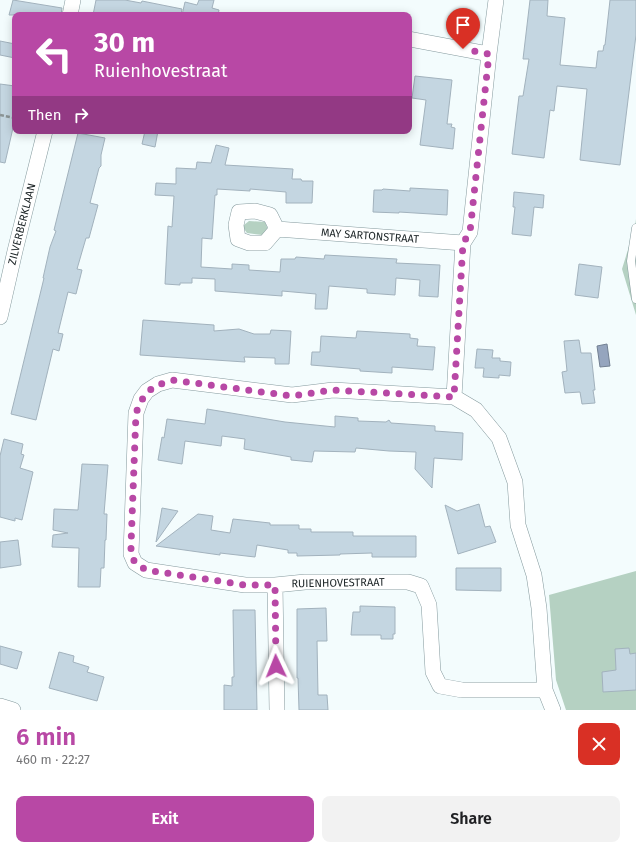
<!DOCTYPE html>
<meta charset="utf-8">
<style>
:root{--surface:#fff;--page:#f2f2f2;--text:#202124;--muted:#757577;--accent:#b848a5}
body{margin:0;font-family:"Fira Sans",sans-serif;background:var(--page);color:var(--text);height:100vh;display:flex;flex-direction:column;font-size:15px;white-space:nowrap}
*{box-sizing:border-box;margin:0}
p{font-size:13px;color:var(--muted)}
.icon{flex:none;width:22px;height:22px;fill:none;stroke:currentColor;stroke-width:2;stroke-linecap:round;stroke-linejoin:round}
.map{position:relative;height:710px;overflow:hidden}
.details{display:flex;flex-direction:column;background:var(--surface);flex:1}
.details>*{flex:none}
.banner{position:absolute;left:12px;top:12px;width:400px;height:122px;border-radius:8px;box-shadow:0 2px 10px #0003;background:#b848a5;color:#fff;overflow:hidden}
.pin{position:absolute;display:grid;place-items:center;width:34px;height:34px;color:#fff;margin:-41px -17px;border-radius:50% 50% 50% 0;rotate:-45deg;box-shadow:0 0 4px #0007}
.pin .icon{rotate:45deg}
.me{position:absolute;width:44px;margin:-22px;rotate:358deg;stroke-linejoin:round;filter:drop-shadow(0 0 3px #0008)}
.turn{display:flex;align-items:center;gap:14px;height:84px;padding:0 16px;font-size:18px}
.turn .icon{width:52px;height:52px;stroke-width:2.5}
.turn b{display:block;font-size:28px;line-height:34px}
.then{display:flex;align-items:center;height:38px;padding:0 16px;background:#0003;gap:8px;font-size:15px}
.round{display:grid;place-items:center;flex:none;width:42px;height:42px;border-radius:8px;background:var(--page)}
.head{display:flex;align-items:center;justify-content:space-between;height:68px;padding:0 16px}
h1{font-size:24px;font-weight:600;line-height:30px;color:var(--accent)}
.button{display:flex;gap:8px;margin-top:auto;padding:8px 16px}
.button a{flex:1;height:46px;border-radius:8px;background:var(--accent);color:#fff;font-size:16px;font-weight:600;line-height:46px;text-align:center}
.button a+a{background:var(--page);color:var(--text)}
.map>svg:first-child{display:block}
</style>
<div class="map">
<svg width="636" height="710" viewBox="0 0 636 710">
<rect width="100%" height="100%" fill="#f3fcfd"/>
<!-- green -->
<path fill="#b5d1c2" d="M 636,219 L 636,315 L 622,269 L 635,227 Z
M 249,221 L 265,222 L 267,227 L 267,231 L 262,235 L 247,233 L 244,229 L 244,225 Z
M 636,571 L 636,710 L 566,710 L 556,680 L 549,595 Z"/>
<!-- water -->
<path fill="#95a5be" stroke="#728092" d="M 607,344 L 610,366 L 600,367 L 597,346 Z"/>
<!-- building -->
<path fill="#c4d6e1" stroke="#a2b2bd" d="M 13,0 L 62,8 L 61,15 L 9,15 Z
M 96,0 L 125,0 L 141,3 L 142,1 L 182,9 L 181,15 L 93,15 Z
M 199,0 L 214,0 L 212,8 L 219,10 L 218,15 L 182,15 L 185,2 L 197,5 Z
M 530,0 L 548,0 L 547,16 L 565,18 L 560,65 L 596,68 L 598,51 L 603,51 L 604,45 L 605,45 L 610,0 L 636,0 L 636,35 L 620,165 L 580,160 L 587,89 L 557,86 L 554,111 L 550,110 L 544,158 L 512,154 L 519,96 L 523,96 L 529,59 L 523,59 Z
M 0,41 L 15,44 L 15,58 L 0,55 Z
M 415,76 L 452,80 L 447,124 L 452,124 L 451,127 L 455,128 L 453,149 L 420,145 L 426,100 L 412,98 Z
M 0,84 L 15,86 L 15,119 L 5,163 L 0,162 Z
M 145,131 L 158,131 L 155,147 L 142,144 Z
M 78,133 L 105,138 L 101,155 L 101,166 L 99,168 L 90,203 L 98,205 L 89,238 L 86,238 L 77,269 L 82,270 L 76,294 L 68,292 L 58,333 L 63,334 L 59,351 L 53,349 L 36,420 L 11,414 L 44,278 L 43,278 L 50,247 L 56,231 L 54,230 Z
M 216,145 L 229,148 L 225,165 L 293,169 L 292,179 L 301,179 L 302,181 L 313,181 L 312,203 L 286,203 L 286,192 L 250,189 L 250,191 L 217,189 L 217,195 L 215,195 L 212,239 L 202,238 L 201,267 L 232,269 L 232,264 L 249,265 L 249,270 L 280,272 L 281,259 L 295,259 L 296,257 L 324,259 L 325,255 L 397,259 L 396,263 L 440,265 L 438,297 L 419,296 L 420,280 L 396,278 L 395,295 L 367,293 L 367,289 L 329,286 L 327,309 L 315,309 L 316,294 L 282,291 L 282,296 L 215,291 L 215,279 L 192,278 L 192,283 L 180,283 L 180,285 L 165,284 L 168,226 L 172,227 L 174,196 L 155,195 L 156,183 L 176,184 L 176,168 L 196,169 L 197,162 L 211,163 Z
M 410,188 L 448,190 L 447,215 L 399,212 L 399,213 L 373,212 L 374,190 L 382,190 L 383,189 L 410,191 Z
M 514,192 L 544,195 L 543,208 L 534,207 L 531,236 L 512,234 L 515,207 L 513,207 Z
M 579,264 L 602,267 L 598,298 L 575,295 Z
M 143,320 L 214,325 L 214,331 L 239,329 L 254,334 L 270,334 L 271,330 L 291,331 L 289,364 L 275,364 L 275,358 L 244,357 L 245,362 L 140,355 Z
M 357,331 L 410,334 L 410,338 L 418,339 L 417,346 L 435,347 L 433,370 L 392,367 L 392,373 L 360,371 L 360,369 L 311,365 L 312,352 L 320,352 L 321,336 L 356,338 Z
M 579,340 L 581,353 L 591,353 L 595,390 L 593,390 L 595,403 L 582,404 L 580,392 L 565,393 L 562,372 L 567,371 L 564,341 Z
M 477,349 L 493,350 L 492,358 L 500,358 L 500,361 L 511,362 L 510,376 L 499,375 L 499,378 L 483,377 L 484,368 L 475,368 Z
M 207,409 L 285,422 L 335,427 L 335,416 L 358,418 L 358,421 L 386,422 L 389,420 L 391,423 L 435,426 L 435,431 L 463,433 L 462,460 L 434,458 L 432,488 L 415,469 L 416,452 L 389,451 L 356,448 L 355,452 L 314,451 L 312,462 L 291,460 L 291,457 L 244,449 L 245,439 L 222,436 L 221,446 L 185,441 L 182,464 L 158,460 L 162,437 L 164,438 L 167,419 L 205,424 Z
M 4,439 L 23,444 L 21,454 L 24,455 L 20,468 L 33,472 L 22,520 L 15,518 L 15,521 L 0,517 L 0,456 Z
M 82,464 L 108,465 L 104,514 L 107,514 L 106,540 L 105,540 L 104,568 L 101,568 L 100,587 L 78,587 L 79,548 L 52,547 L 53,535 L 68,533 L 53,530 L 54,509 L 78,510 Z
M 479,504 L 485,527 L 490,526 L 496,542 L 458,554 L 445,505 L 457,511 Z
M 162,508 L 178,511 L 156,542 Z
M 198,514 L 213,516 L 211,530 L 230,533 L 233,519 L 270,523 L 270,525 L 299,525 L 299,529 L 311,529 L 311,532 L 353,532 L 353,536 L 416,536 L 416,557 L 372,557 L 372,553 L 340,554 L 340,555 L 297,556 L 297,553 L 288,553 L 288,550 L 257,545 L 255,557 L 220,553 L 220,555 L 156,546 Z
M 18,540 L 21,565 L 0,568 L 0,542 Z
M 456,568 L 501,568 L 501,591 L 456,590 Z
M 360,606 L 395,607 L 395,634 L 393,634 L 393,639 L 381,639 L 381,635 L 351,635 L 353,612 L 360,612 Z
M 326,608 L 327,641 L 317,641 L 318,695 L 327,695 L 328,710 L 299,710 L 298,678 L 297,678 L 297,609 Z
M 233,610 L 255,610 L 257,710 L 224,710 L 224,685 L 232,686 L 232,677 L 234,677 Z
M 0,646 L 22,652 L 17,669 L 0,664 Z
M 629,648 L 630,654 L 636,653 L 636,690 L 603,692 L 602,672 L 616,670 L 615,649 Z
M 59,652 L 74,656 L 73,662 L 89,667 L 87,672 L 104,677 L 97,701 L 49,688 Z"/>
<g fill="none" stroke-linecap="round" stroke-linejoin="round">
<defs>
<path id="service" d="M 636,228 L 631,261 L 636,299"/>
<path id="minor" d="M 70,15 L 73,0
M 409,39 L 489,54
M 277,229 L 265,243 L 249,243 L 238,239 L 236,225 L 239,212 L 255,211 L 270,215 L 277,229 L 463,243
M 0,317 L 15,251 L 45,131
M 454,397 L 463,243 L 470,232 L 489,54 L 496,0
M 275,585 L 277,710
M 545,690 L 462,690 L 440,686 L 433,672 L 429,605 L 421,586 L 408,582 L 305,582 L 275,585 L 245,585 L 146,570 L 135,563 L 131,554 L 136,413 L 141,399 L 147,391 L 158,384 L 172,380 L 292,395 L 333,390 L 454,397 L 476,410 L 499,438 L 515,482 L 518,525 L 534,575 L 539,608 L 545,690 L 553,710
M 0,706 L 13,710"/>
</defs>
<!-- service casing -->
<use href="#service" stroke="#859a9e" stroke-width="9"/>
<!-- minor casing -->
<use href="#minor" stroke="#859a9e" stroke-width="16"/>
<!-- path -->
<path stroke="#8b9495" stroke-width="2.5" stroke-dasharray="4 2" stroke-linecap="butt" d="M 0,115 L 15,118"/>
<!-- service -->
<use href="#service" stroke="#fff" stroke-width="8"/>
<!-- minor -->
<use href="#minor" stroke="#fff" stroke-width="15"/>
</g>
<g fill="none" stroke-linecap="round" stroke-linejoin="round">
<!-- route -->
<path stroke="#b848a5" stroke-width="7" stroke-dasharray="0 12.6" d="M 276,666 L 275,585 L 245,585 L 146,570 L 135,563 L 131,554 L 131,545 L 136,413 C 144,392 150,387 172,380 L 292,396 L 333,390 L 454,397 L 463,243 L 470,232 L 489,54 L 463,49"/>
</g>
<g text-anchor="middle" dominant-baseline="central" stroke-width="3" stroke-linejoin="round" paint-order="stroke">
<!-- street labels -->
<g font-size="11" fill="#21292b" stroke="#fff">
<text transform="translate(22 224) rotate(-76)">ZILVERBERKLAAN</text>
<text transform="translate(370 236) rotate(4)">MAY SARTONSTRAAT</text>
<text transform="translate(338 583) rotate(-1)">RUIENHOVESTRAAT</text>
</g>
</g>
</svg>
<div class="pin" style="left:463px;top:49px;background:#d93025"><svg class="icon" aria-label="arrive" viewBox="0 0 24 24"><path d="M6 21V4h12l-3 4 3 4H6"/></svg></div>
<svg class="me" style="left:276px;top:666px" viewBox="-20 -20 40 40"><path d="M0-17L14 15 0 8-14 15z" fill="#b848a5" stroke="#fff" stroke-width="4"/></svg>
<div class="banner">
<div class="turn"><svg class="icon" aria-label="left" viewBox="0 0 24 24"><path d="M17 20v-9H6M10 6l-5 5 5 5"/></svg><div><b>30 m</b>Ruienhovestraat</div></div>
<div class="then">Then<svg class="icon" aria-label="right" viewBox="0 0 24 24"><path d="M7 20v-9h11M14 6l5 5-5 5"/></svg></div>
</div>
</div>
<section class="details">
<div class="head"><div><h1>6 min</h1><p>460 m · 22:27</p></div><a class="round" style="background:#d93025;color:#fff"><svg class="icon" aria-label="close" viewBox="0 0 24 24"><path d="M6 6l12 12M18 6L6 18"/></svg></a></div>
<div class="button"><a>Exit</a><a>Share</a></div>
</section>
